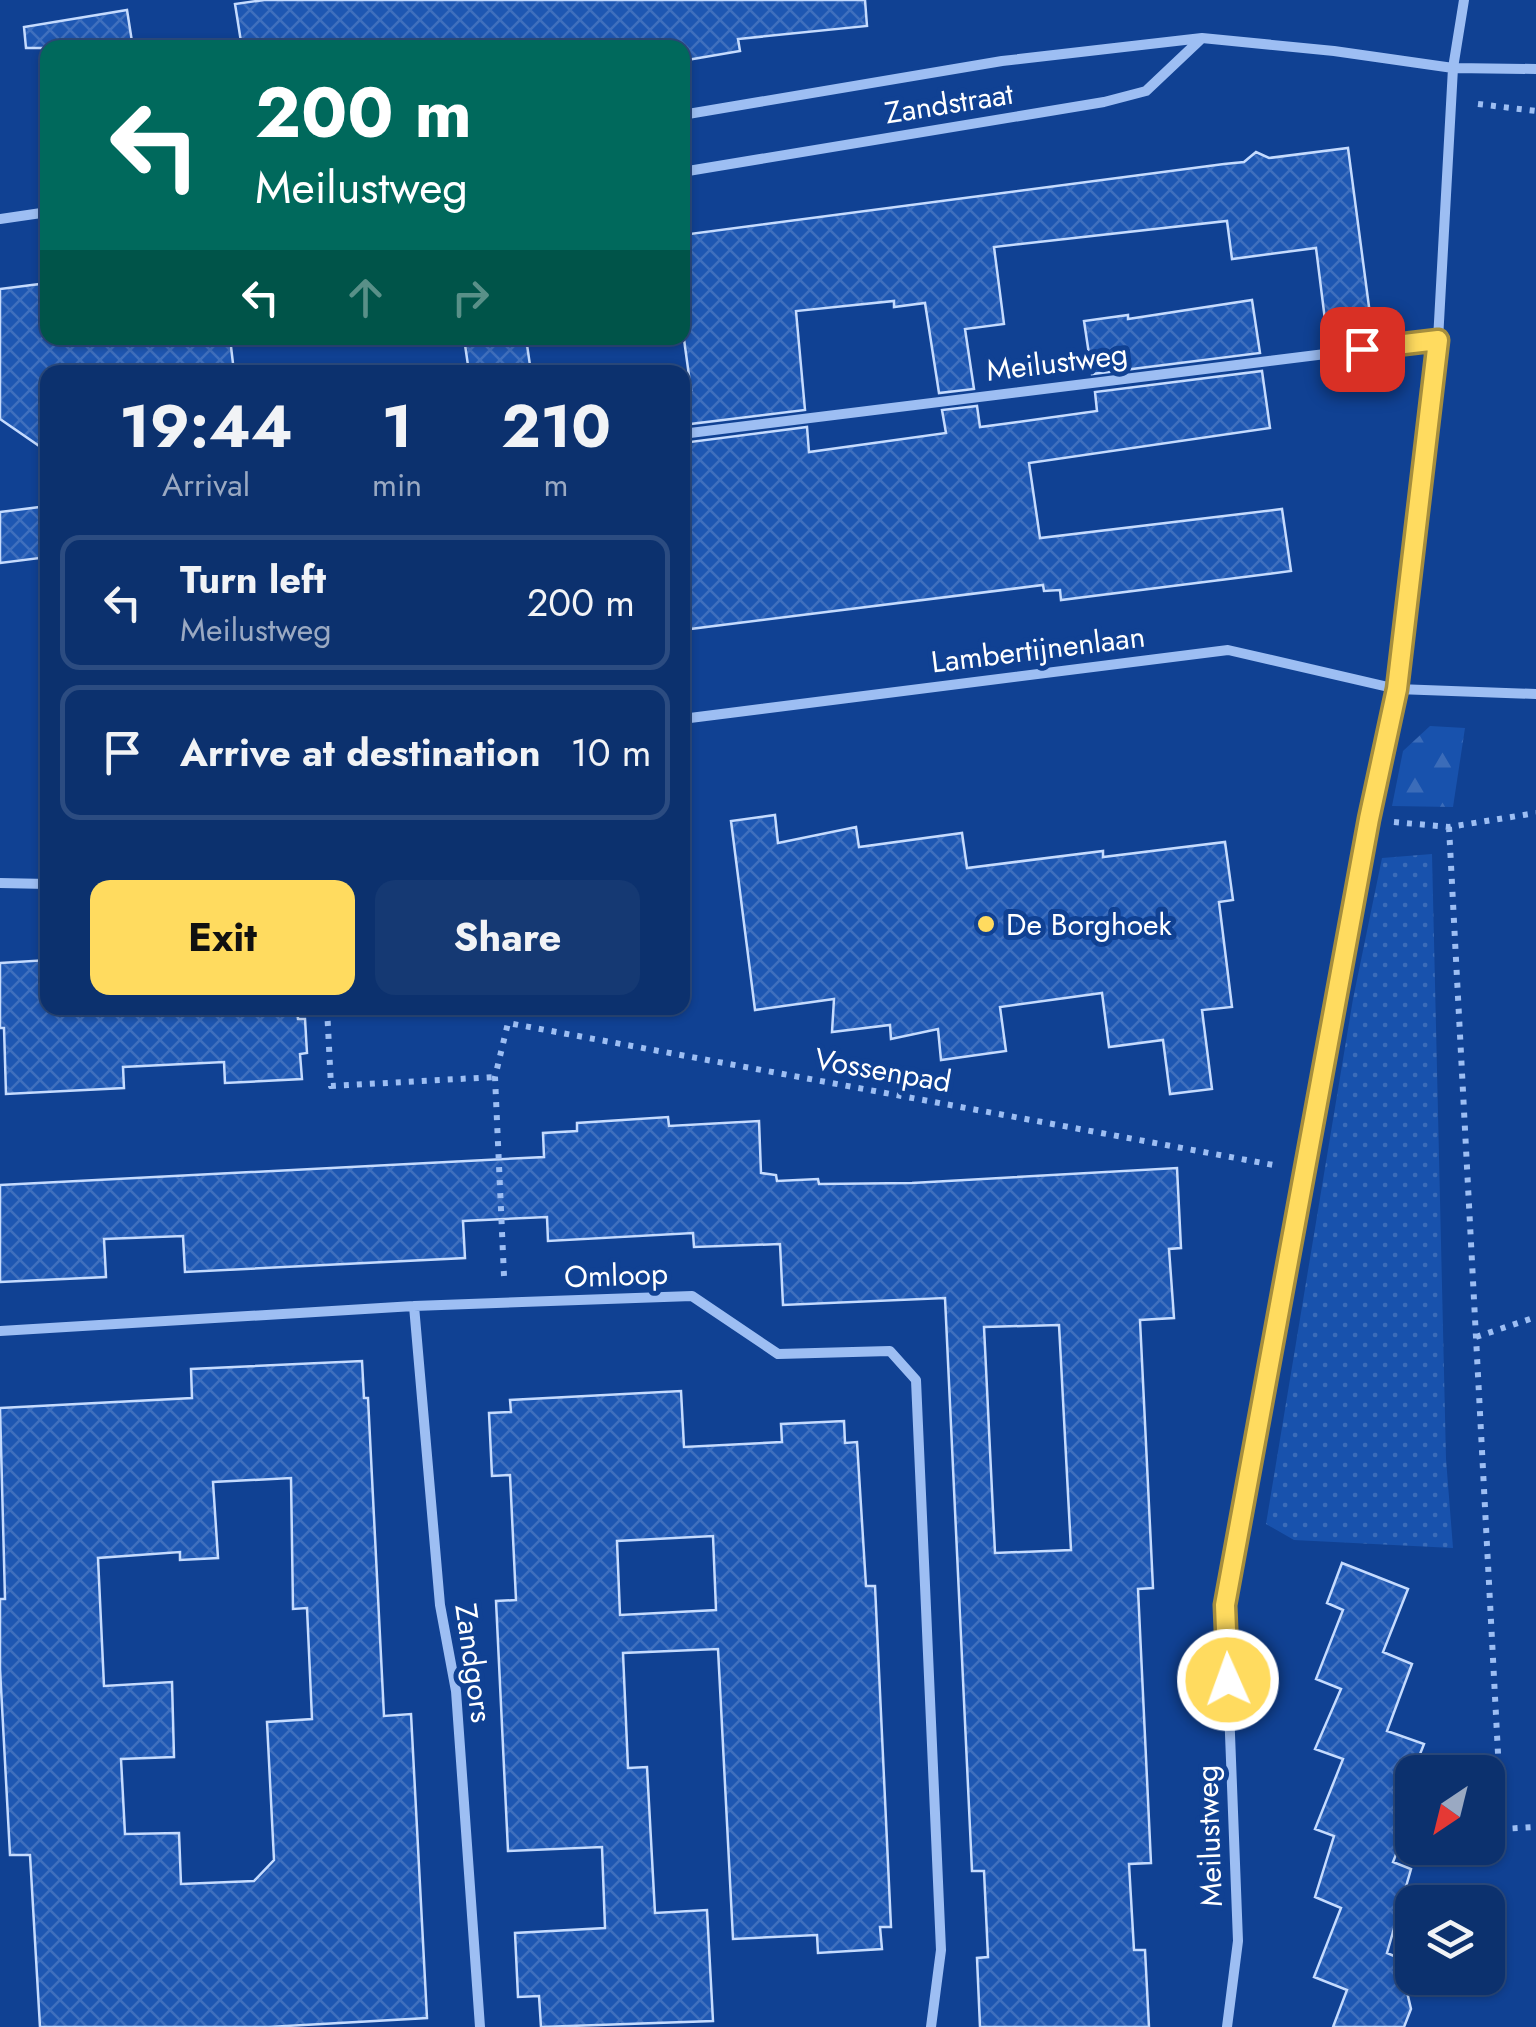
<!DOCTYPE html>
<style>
:root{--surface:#0c316e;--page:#153973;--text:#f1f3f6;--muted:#9aa9c2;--line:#2c4c81;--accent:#ffdb5f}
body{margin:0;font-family:Jost,sans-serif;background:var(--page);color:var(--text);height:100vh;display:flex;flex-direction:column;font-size:38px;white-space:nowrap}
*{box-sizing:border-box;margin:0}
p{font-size:32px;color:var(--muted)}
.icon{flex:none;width:55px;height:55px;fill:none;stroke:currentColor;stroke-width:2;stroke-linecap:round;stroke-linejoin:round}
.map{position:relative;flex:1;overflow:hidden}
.panel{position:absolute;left:40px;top:365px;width:650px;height:650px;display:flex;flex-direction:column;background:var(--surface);border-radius:20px;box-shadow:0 2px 8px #0004,0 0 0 2px var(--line)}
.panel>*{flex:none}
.hud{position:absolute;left:40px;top:40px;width:650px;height:305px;border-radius:20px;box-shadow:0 2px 8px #0004,0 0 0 2px var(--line);background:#00695c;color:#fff;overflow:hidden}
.needle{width:65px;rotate:215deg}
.fabs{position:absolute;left:1395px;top:1755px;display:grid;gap:20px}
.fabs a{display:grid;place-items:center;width:110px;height:110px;border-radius:20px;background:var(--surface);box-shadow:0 2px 8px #0004,0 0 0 2px var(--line);font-size:50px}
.pin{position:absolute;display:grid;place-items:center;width:85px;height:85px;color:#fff;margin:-42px;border-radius:20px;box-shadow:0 5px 15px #0006}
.me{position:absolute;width:110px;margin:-55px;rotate:358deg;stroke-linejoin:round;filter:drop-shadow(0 0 8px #0008)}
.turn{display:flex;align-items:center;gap:35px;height:210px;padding:0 50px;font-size:45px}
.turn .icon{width:130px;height:130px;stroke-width:2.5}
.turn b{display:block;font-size:70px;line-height:85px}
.lanes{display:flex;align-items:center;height:95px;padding:0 50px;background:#0003;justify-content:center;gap:50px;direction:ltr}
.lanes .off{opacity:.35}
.eta{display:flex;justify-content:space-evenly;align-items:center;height:170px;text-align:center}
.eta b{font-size:60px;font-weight:700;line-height:70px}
.cta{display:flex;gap:20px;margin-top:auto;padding:20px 50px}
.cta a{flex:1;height:115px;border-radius:20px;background:var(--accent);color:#111;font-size:40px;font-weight:700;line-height:115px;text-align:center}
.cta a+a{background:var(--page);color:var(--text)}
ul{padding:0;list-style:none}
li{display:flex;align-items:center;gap:30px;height:135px;margin:0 20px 15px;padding:0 30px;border:5px solid var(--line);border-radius:20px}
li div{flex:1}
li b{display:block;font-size:38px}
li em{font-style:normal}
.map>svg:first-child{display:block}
</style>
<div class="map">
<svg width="1536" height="2027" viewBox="0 0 1536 2027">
<defs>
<pattern id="grass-dots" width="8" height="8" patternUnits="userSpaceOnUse" patternTransform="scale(2.5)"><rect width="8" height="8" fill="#1852ad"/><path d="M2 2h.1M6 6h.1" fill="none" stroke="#3b6cb9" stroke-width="1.8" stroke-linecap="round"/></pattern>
<pattern id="forest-firs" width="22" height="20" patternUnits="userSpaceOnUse" patternTransform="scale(2.5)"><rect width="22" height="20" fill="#1852ad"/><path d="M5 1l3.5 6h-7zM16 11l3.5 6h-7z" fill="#3b6cb9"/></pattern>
<pattern id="building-cross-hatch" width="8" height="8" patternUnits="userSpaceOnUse" patternTransform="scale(2.5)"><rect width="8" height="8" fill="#1e57b2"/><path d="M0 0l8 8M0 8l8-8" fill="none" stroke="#4070be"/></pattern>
</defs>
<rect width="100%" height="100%" fill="#104193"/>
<!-- grass -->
<path fill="url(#grass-dots)" d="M 1432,854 L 1446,1459 L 1453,1548 L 1294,1540 L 1266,1524 L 1353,999 L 1382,858 Z"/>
<!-- forest -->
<path fill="url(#forest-firs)" d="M 1430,726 L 1465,728 L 1453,807 L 1392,806 L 1403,751 Z"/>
<!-- building -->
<path fill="url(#building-cross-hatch)" stroke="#c5dbfe" stroke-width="2.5" fill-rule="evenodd" d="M 264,0 L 865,0 L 867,26 L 738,39 L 740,51 L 687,60 L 686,48 L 242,48 L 235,4 Z
M 127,10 L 133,48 L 26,48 L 24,27 Z
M 1348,148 L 1371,322 L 1326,328 L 1316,248 L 1232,259 L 1227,221 L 994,247 L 1004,324 L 965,329 L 974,389 L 939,393 L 925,303 L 894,307 L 894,301 L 796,311 L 805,410 L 682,425 L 682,391 L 691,390 L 682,325 L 682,235 L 1224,164 L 1244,162 L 1256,152 L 1269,158 Z
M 48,283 L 48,338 L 230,338 L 234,372 L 48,372 L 48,452 L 0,419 L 0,289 Z
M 1252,300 L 1260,353 L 1092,374 L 1084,321 L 1128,315 L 1128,319 Z
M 464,338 L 526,338 L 531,372 L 469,372 Z
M 1262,371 L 1270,428 L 1029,463 L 1040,538 L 1282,509 L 1291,571 L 1061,600 L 1060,590 L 1044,591 L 1043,585 L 682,630 L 682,572 L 689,571 L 682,516 L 682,443 L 807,427 L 809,452 L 946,433 L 942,410 L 977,406 L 980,427 L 1018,422 L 1097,411 L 1095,392 Z
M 48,506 L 48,557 L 0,563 L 0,512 Z
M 775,815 L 778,843 L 856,827 L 859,847 L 962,833 L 967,868 L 1103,851 L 1103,857 L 1225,842 L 1233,900 L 1219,902 L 1232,1007 L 1202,1010 L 1212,1089 L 1170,1094 L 1163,1040 L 1109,1047 L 1102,993 L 1000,1007 L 1006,1051 L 941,1060 L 938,1029 L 891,1039 L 890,1025 L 832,1032 L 834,999 L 755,1010 L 731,821 Z
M 48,960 L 48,1008 L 297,1008 L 298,1019 L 305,1019 L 307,1053 L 300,1054 L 302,1079 L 225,1083 L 224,1062 L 123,1067 L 124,1088 L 6,1094 L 4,1028 L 0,1028 L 0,963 Z
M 668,1117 L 669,1126 L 759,1121 L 761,1173 L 776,1175 L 777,1181 L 818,1179 L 819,1184 L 912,1183 L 1177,1168 L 1181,1248 L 1169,1249 L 1174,1318 L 1140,1320 L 1153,1588 L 1138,1589 L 1151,1863 L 1129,1864 L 1134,1950 L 1145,1950 L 1149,2027 L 980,2027 L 977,1958 L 988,1957 L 984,1871 L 972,1871 L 945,1298 L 783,1305 L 780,1244 L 694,1247 L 693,1233 L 548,1241 L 547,1217 L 463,1221 L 465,1258 L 185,1272 L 183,1236 L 104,1239 L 106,1277 L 0,1282 L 0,1185 L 544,1157 L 543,1133 L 577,1131 L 577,1123 ZM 1059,1325 L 1071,1550 L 995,1553 L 984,1327 Z
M 362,1361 L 364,1398 L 368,1398 L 384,1716 L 411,1714 L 427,2018 L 269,2027 L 40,2027 L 30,1855 L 10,1855 L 0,1669 L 0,1599 L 5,1599 L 0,1408 L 192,1398 L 191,1369 ZM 291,1478 L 293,1609 L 307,1608 L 312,1719 L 267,1722 L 274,1860 L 254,1881 L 181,1884 L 179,1833 L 125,1834 L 121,1759 L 174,1757 L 172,1682 L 104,1686 L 98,1558 L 180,1552 L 180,1560 L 218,1558 L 213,1482 Z
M 681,1391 L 684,1447 L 782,1442 L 781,1424 L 844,1421 L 845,1443 L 857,1442 L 866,1586 L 875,1586 L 891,1927 L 880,1927 L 882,1949 L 818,1953 L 817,1935 L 733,1939 L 718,1649 L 623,1653 L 628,1768 L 647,1767 L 655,1913 L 707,1910 L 713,2021 L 541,2027 L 539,1996 L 518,1997 L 515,1933 L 605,1928 L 602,1847 L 508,1851 L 496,1601 L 516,1600 L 510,1475 L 492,1476 L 489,1413 L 511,1412 L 510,1400 ZM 713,1536 L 716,1610 L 620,1615 L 617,1541 Z
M 1342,1563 L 1408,1589 L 1383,1652 L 1412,1664 L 1387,1731 L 1424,1744 L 1399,1807 L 1412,1814 L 1393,1862 L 1411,1869 L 1387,1953 L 1408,1962 L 1403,1975 L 1411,2009 L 1404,2027 L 1333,2027 L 1347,1990 L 1314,1977 L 1341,1908 L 1315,1897 L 1334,1836 L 1315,1829 L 1343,1759 L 1315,1749 L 1341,1689 L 1316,1679 L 1343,1610 L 1327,1603 Z"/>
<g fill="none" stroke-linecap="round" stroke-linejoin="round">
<!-- path -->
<path stroke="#9dbef3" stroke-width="6" stroke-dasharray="5 8" stroke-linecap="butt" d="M 1478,104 L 1536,111
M 1394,822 L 1449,827 L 1536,813
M 1449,827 L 1502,1829 L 1536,1827
M 327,1008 L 331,1086 L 495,1077
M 504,1276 L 495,1077 L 508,1023 L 1279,1166
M 1476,1337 L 1536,1317"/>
<!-- street -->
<path stroke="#9dbef3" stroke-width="10" d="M 682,115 L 1002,61 L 1202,38 L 1334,51 L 1453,68 L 1536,69
M 682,172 L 1104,102 L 1146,91 L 1201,39
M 0,219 L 48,212
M 682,434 L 1438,340
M 682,719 L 1228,650 L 1397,689 L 1536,694
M 0,883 L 48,884
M 414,1306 L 440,1605 L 456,1691 L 480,2027
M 0,1331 L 414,1306 L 692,1296 L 778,1354 L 890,1351 L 916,1380 L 941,1950 L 931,2027
M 1227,2027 L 1238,1941 L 1225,1605 L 1369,819 L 1397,689 L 1438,340 L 1453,68 L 1464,0"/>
</g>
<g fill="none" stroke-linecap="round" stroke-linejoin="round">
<defs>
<path id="route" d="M 1228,1680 L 1225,1605 L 1369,819 L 1397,689 L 1438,340 L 1362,349"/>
</defs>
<!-- route casing -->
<use href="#route" stroke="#a68e3e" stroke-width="25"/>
<!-- route -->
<use href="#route" stroke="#ffdb5f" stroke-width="18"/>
</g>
<!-- markers -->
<circle fill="#ffdb5f" stroke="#104193" stroke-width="4" cx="986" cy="924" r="10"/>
<g text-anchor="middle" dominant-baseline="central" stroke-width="10" stroke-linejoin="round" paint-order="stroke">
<!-- street labels -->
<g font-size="30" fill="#fff" stroke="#104193">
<text transform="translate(949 103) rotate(-9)">Zandstraat</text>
<text transform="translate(1057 362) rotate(-7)">Meilustweg</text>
<text transform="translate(1038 649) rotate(-7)">Lambertijnenlaan</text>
<text transform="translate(883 1070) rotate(10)">Vossenpad</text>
<text transform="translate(616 1275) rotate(-2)">Omloop</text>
<text transform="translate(474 1663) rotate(82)">Zandgors</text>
<text transform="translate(1209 1836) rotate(-92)">Meilustweg</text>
</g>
<!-- poi labels -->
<g font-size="30" fill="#fff" stroke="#104193" text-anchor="start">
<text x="1006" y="924">De Borghoek</text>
</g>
</g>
</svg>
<div class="fabs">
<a><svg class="needle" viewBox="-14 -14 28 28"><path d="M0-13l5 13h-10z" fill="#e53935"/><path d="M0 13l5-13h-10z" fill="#9aa9c2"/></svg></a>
<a><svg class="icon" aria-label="layers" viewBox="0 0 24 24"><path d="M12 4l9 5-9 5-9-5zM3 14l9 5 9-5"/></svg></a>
</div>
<div class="pin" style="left:1362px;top:349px;background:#d93025"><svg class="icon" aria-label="arrive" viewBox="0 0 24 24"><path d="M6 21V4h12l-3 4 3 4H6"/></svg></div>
<svg class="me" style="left:1228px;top:1680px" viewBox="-20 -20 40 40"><circle r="17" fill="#ffdb5f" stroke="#fff" stroke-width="3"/><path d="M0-11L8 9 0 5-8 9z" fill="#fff"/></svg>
<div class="hud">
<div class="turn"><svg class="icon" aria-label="left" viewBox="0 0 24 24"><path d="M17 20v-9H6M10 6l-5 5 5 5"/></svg><div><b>200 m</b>Meilustweg</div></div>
<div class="lanes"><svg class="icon" aria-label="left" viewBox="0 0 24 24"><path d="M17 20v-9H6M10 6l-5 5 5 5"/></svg><svg class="icon off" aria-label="ahead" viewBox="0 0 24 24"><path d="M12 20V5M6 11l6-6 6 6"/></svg><svg class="icon off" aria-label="right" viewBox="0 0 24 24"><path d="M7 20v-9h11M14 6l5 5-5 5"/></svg></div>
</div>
<section class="panel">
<div class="eta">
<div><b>19:44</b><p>Arrival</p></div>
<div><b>1</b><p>min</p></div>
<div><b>210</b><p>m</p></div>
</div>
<ul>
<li><svg class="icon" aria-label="left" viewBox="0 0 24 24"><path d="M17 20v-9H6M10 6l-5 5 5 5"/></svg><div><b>Turn left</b><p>Meilustweg</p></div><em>200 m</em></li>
<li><svg class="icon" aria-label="arrive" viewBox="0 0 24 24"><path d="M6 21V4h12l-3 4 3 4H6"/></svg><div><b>Arrive at destination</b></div><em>10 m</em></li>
</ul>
<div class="cta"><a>Exit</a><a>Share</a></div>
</section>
</div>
